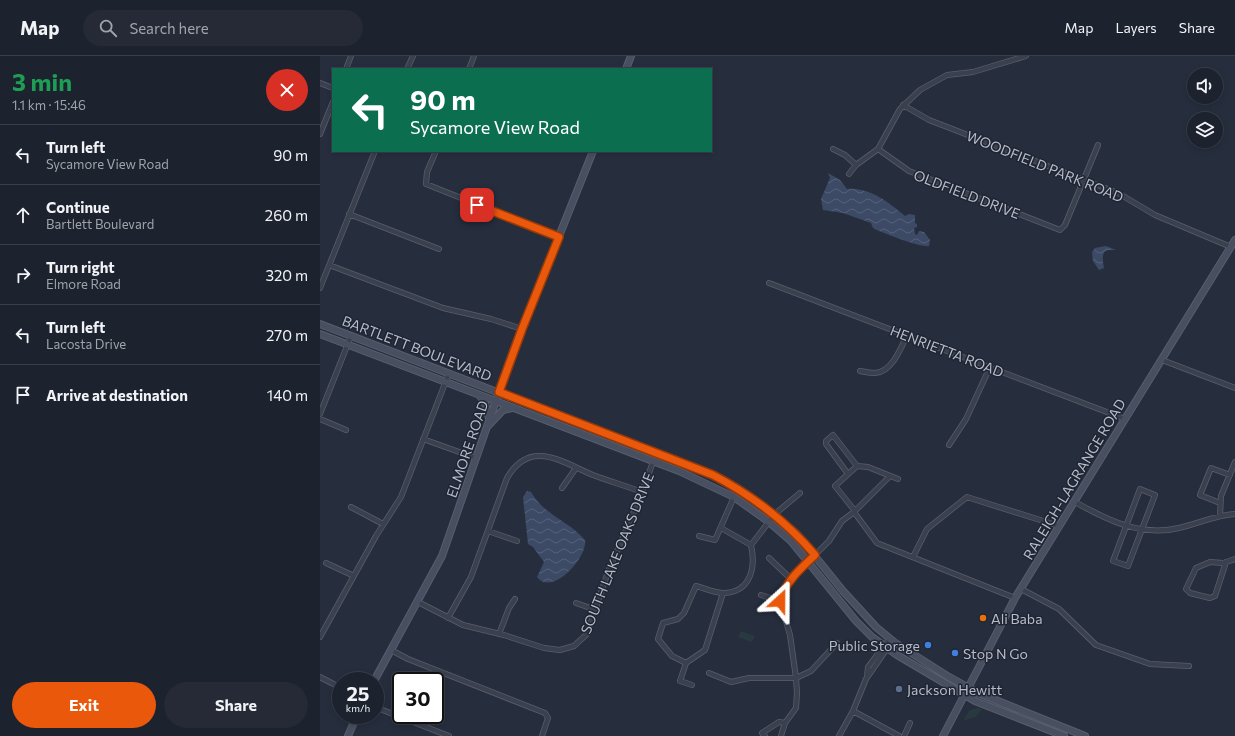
<!DOCTYPE html>
<meta charset="utf-8">
<style>
:root{--surface:#1c222e;--page:#252a36;--text:#f1f3f6;--muted:#a0a4aa;--line:#3a3f4a;--accent:#ea580c}
body{margin:0;font-family:Commissioner,sans-serif;background:var(--page);color:var(--text);height:100vh;display:flex;flex-direction:column;font-size:15px;white-space:nowrap}
*{box-sizing:border-box;margin:0}
p{font-size:13px;color:var(--muted)}
.icon{flex:none;width:22px;height:22px;fill:none;stroke:currentColor;stroke-width:2;stroke-linecap:round;stroke-linejoin:round}
.map{position:relative;flex:1;overflow:hidden}
.details{display:flex;flex-direction:column;background:var(--surface);width:320px}
.details>*{flex:none}
.top-card{position:absolute;left:12px;top:12px;width:380px;height:84px;border-radius:0px;box-shadow:0 2px 6px #0003,0 0 0 1px var(--line);background:#0b6e4f;color:#fff;overflow:hidden}
.tools{position:absolute;left:867px;top:12px;display:grid;gap:8px}
.tools a{display:grid;place-items:center;width:36px;height:36px;border-radius:50%;background:var(--surface);box-shadow:0 2px 6px #0003,0 0 0 1px var(--line);font-size:20px}
.speed{position:absolute;left:12px;top:616px;display:flex;gap:8px;font-size:20px;font-weight:700;text-align:center}
.speed>*{display:grid;place-content:center;width:52px;height:52px;border-radius:50%;background:var(--surface);box-shadow:0 2px 6px #0003,0 0 0 1px var(--line);line-height:1}
.speed small{font-size:10px;font-weight:400}
.speed .limit{border:2px solid #111;border-radius:6px;background:#fff;color:#111}
.pin{position:absolute;display:grid;place-items:center;width:34px;height:34px;color:#fff;margin:-17px;border-radius:8px;box-shadow:0 2px 6px #0006}
.me{position:absolute;width:44px;margin:-22px;rotate:24deg;stroke-linejoin:round;filter:drop-shadow(0 0 3px #0008)}
.turn{display:flex;align-items:center;gap:14px;height:84px;padding:0 12px;font-size:18px}
.turn .icon{width:52px;height:52px;stroke-width:2.5}
.turn b{display:block;font-size:28px;line-height:34px}
.round{display:grid;place-items:center;flex:none;width:42px;height:42px;border-radius:21px;background:var(--page)}
.headline{display:flex;align-items:center;justify-content:space-between;height:68px;padding:0 12px}
h1{font-size:24px;font-weight:700;line-height:30px;color:#1e9e55}
.cta{display:flex;gap:8px;margin-top:auto;padding:8px 12px}
.cta a{flex:1;height:46px;border-radius:24px;background:var(--accent);color:#fff;font-size:16px;font-weight:700;line-height:46px;text-align:center}
.cta a+a{background:var(--page);color:var(--text)}
ul{padding:0;list-style:none}
li{display:flex;align-items:center;gap:12px;height:60px;padding:0 12px;border-top:1px solid var(--line)}
li div{flex:1}
li b{display:block;font-size:15px}
li em{font-style:normal}
header{display:flex;align-items:center;gap:24px;box-sizing:border-box;height:56px;padding:0 20px;background:var(--surface);border-bottom:1px solid var(--line)}
header strong{font-size:19px}
nav{display:flex;gap:22px;margin-inline-start:auto;font-size:14px}
.search{width:280px;height:36px;background:var(--page);display:flex;align-items:center;gap:10px;box-sizing:border-box;padding:0 14px;border-radius:22px;color:var(--muted);font-size:15px}
main{display:flex;flex:1;min-height:0}
.map>svg:first-child{display:block}
</style>
<header>
<strong>Map</strong>
<div class="search"><svg class="icon" aria-label="search" viewBox="0 0 24 24"><circle cx="10" cy="10" r="6"/><path d="M15 15l6 6"/></svg>Search here</div>
<nav><a>Map</a><a>Layers</a><a>Share</a></nav>
</header>
<main>
<section class="details">
<div class="headline"><div><h1>3 min</h1><p>1.1 km · 15:46</p></div><a class="round" style="background:#d93025;color:#fff"><svg class="icon" aria-label="close" viewBox="0 0 24 24"><path d="M6 6l12 12M18 6L6 18"/></svg></a></div>
<ul>
<li><svg class="icon" aria-label="left" viewBox="0 0 24 24"><path d="M17 20v-9H6M10 6l-5 5 5 5"/></svg><div><b>Turn left</b><p>Sycamore View Road</p></div><em>90 m</em></li>
<li><svg class="icon" aria-label="ahead" viewBox="0 0 24 24"><path d="M12 20V5M6 11l6-6 6 6"/></svg><div><b>Continue</b><p>Bartlett Boulevard</p></div><em>260 m</em></li>
<li><svg class="icon" aria-label="right" viewBox="0 0 24 24"><path d="M7 20v-9h11M14 6l5 5-5 5"/></svg><div><b>Turn right</b><p>Elmore Road</p></div><em>320 m</em></li>
<li><svg class="icon" aria-label="left" viewBox="0 0 24 24"><path d="M17 20v-9H6M10 6l-5 5 5 5"/></svg><div><b>Turn left</b><p>Lacosta Drive</p></div><em>270 m</em></li>
<li><svg class="icon" aria-label="arrive" viewBox="0 0 24 24"><path d="M6 21V4h12l-3 4 3 4H6"/></svg><div><b>Arrive at destination</b></div><em>140 m</em></li>
</ul>
<div class="cta"><a>Exit</a><a>Share</a></div>
</section>
<div class="map">
<svg width="915" height="680" viewBox="0 0 915 680">
<defs>
<pattern id="grass-tufts" width="24" height="20" patternUnits="userSpaceOnUse"><rect width="24" height="20" fill="#283a3f"/><path d="M3 7l-1-3M5 7V3M7 7l1-3M15 17l-1-3M17 17v-4M19 17l1-3" fill="none" stroke="#455559"/></pattern>
<pattern id="water-waves" width="16" height="10" patternUnits="userSpaceOnUse"><rect width="16" height="10" fill="#3c4a66"/><path d="M0 5q4-4 8 0t8 0" fill="none" stroke="#56627b"/></pattern>
</defs>
<rect width="100%" height="100%" fill="#262e3e"/>
<!-- grass -->
<path fill="url(#grass-tufts)" d="M 657,652 L 662,653 L 655,661 L 644,664 L 649,655 Z"/>
<!-- park -->
<path fill="#283a3f" d="M 421,575 L 435,580 L 432,586 L 418,581 Z"/>
<!-- water -->
<path fill="url(#water-waves)" d="M 508,117 L 520,124 L 527,133 C 550,131 568,146 585,160 L 589,158 L 595,159 L 595,167 L 597,168 L 597,171 L 594,172 L 595,178 L 597,179 L 599,175 L 604,176 L 610,184 L 609,190 C 602,192 562,177 553,172 L 551,167 L 523,157 L 503,154 L 501,143 L 510,122 Z
M 786,190 L 796,194 C 794,194 792,194 790,194 C 780,194 783,206 784,212 L 779,214 L 773,205 L 772,196 L 775,192 Z
M 207,435 L 211,436 C 224,459 249,465 265,484 C 268,501 232,541 217,521 L 224,506 L 213,491 L 208,488 L 203,441 Z"/>
<g fill="none" stroke-linecap="round" stroke-linejoin="round">
<defs>
<path id="street" d="M 26,13 L 31,0
M 87,13 L 93,0
M 149,13 L 154,0
M 0,27 L 13,32
M 583,49 L 609,64 L 798,137 L 835,159 L 911,191
M 0,78 L 13,46
M 513,93 L 525,99 L 536,109
M 558,93 L 589,115 L 740,174 L 745,169 L 778,89
M 116,95 L 107,116 L 106,128 L 239,181
M 529,118 L 536,109 L 558,93 L 580,53 L 600,34 L 627,19 L 653,16 L 706,0
M 29,158 L 119,193
M 9,209 L 123,252 L 171,263 L 202,273
M 449,227 L 805,363
M 0,232 L 55,95
M 842,304 L 915,332
M 540,315 C 545,316 550,317 555,317 C 572,316 581,292 587,279
M 0,358 L 31,280
M 0,363 L 26,374
M 103,383 L 156,402
M 629,389 L 646,363 L 670,311
M 528,418 L 506,388 L 506,385 L 513,379 L 537,410 L 548,411 L 578,423
M 242,432 L 256,412
M 820,433 L 835,439 L 808,510 L 793,505 Z
M 755,446 C 787,464 821,481 859,472 C 877,468 896,459 915,458
M 900,447 L 880,439 L 891,412 L 910,419
M 31,451 L 63,468
M 535,455 L 515,430 L 537,410
M 534,456 L 557,487 L 695,542
M 900,460 L 901,440 L 915,406
M 401,472 L 431,489
M 168,475 L 197,485
M 379,480 L 395,484 L 414,441
M 593,501 L 607,473 L 647,441 L 739,470
M 449,502 L 471,523
M 906,506 L 895,540 L 890,542 L 870,537 L 866,533 L 876,512 L 890,506 L 903,507 L 915,503
M 6,507 L 34,520
M 701,533 L 739,553 L 776,589 L 830,608 L 869,610
M 441,539 L 460,545
M 98,546 L 143,569 L 184,579 L 224,592 L 240,594 L 254,590 L 267,578 L 288,516 L 319,444 L 333,406
M 256,547 L 276,554
M 128,562 L 151,521 L 187,422 C 210,382 242,406 273,419 C 289,425 306,430 322,436
M 179,578 L 189,552 L 195,543
M 0,581 L 56,480 L 81,441 L 129,317
M 71,594 L 88,603 L 225,657 L 228,662 L 222,680
M 366,607 L 352,600 L 338,583 L 343,567 L 358,563 L 364,557 L 376,530 C 384,532 395,537 404,537 C 431,536 436,511 431,489 L 455,458 L 480,437
M 366,607 L 385,594 L 403,537
M 366,607 L 360,625 L 372,629
M 389,617 L 411,626 L 429,622 L 476,622 L 491,615 L 517,587
M 0,621 L 21,632
M 547,621 L 548,611 L 570,582
M 55,651 L 129,680
M 533,655 L 579,680
M 445,680 L 442,677 L 459,666 L 465,667
M 461,680 L 465,667 L 476,652 L 477,637 L 476,622 L 470,579 L 460,545 L 463,534 L 471,523 L 509,485 L 522,465 L 534,456 L 569,421
M 519,680 L 533,655 L 546,623 L 573,584
M 584,680 L 590,667"/>
<path id="secondary" d="M 306,13 L 311,0
M 0,268 L 393,419 L 414,430 L 442,449 L 477,478 L 523,535 L 556,571 L 574,586 L 629,621 L 658,637 L 765,680
M 0,278 L 359,415 L 414,441 L 449,466 L 471,485 L 536,565 L 552,581 L 577,599 L 655,645 L 744,680
M 160,340 L 165,347 L 169,362
M 167,371 L 183,354 L 192,352
M 54,625 L 122,500 L 194,293 L 273,95
M 28,680 L 37,659
M 623,680 L 695,542 L 915,184"/>
</defs>
<!-- street casing -->
<use href="#street" stroke="#585e6c" stroke-width="6"/>
<!-- secondary casing -->
<use href="#secondary" stroke="#585e6c" stroke-width="8"/>
<!-- street -->
<use href="#street" stroke="#3a404e" stroke-width="4.5"/>
<!-- secondary -->
<use href="#secondary" stroke="#484f61" stroke-width="6"/>
</g>
<g fill="none" stroke-linecap="round" stroke-linejoin="round">
<defs>
<path id="route" d="M 157,149 L 239,181 L 202,273 L 179,336 L 393,419 C 433,440 466,465 495,499 C 480,513 466,525 460,545"/>
</defs>
<!-- route casing -->
<use href="#route" stroke="#983908" stroke-width="10"/>
<!-- route -->
<use href="#route" stroke="#ea580c" stroke-width="7"/>
</g>
<!-- markers -->
<circle fill="#e8710a" stroke="#1f2533" stroke-width="1.5" cx="663" cy="562" r="4"/>
<g fill="#3f7fe0" stroke="#1f2533" stroke-width="1.5">
<circle cx="608" cy="589" r="4"/>
<circle cx="635" cy="597" r="4"/>
</g>
<circle fill="#5c6f8a" stroke="#1f2533" stroke-width="1.5" cx="579" cy="633" r="4"/>
<g text-anchor="middle" dominant-baseline="central" stroke-width="3" stroke-linejoin="round" paint-order="stroke">
<!-- street labels -->
<g font-size="14" fill="#b6bcc9" stroke="#1f2533">
<text transform="translate(725 110) rotate(22)">WOODFIELD PARK ROAD</text>
<text transform="translate(647 138) rotate(21)">OLDFIELD DRIVE</text>
<text transform="translate(97 292) rotate(21)">BARTLETT BOULEVARD</text>
<text transform="translate(627 295) rotate(21)">HENRIETTA ROAD</text>
<text transform="translate(147 393) rotate(-71)">ELMORE ROAD</text>
<text transform="translate(754 423) rotate(-59)">RALEIGH-LAGRANGE ROAD</text>
<text transform="translate(297 497) rotate(-68)">SOUTH LAKE OAKS DRIVE</text>
</g>
<!-- poi labels -->
<g font-size="14" fill="#b6bcc9" stroke="#1f2533" text-anchor="start">
<text x="671" y="562">Ali Baba</text>
<text x="600" y="589" text-anchor="end">Public Storage</text>
<text x="643" y="597">Stop N Go</text>
<text x="587" y="633">Jackson Hewitt</text>
</g>
</g>
</svg>
<div class="tools">
<a><svg class="icon" aria-label="sound" viewBox="0 0 24 24"><path d="M4 9h4l5-4v14l-5-4H4zM17 9q2 3 0 6"/></svg></a>
<a><svg class="icon" aria-label="layers" viewBox="0 0 24 24"><path d="M12 4l9 5-9 5-9-5zM3 14l9 5 9-5"/></svg></a>
</div>
<div class="speed"><div>25<small>km/h</small></div><div class="limit">30</div></div>
<div class="pin" style="left:157px;top:149px;background:#d93025"><svg class="icon" aria-label="arrive" viewBox="0 0 24 24"><path d="M6 21V4h12l-3 4 3 4H6"/></svg></div>
<svg class="me" style="left:460px;top:545px" viewBox="-20 -20 40 40"><path d="M0-17L14 15 0 8-14 15z" fill="#ea580c" stroke="#fff" stroke-width="4"/></svg>
<div class="top-card">
<div class="turn"><svg class="icon" aria-label="left" viewBox="0 0 24 24"><path d="M17 20v-9H6M10 6l-5 5 5 5"/></svg><div><b>90 m</b>Sycamore View Road</div></div>
</div>
</div>
</main>
